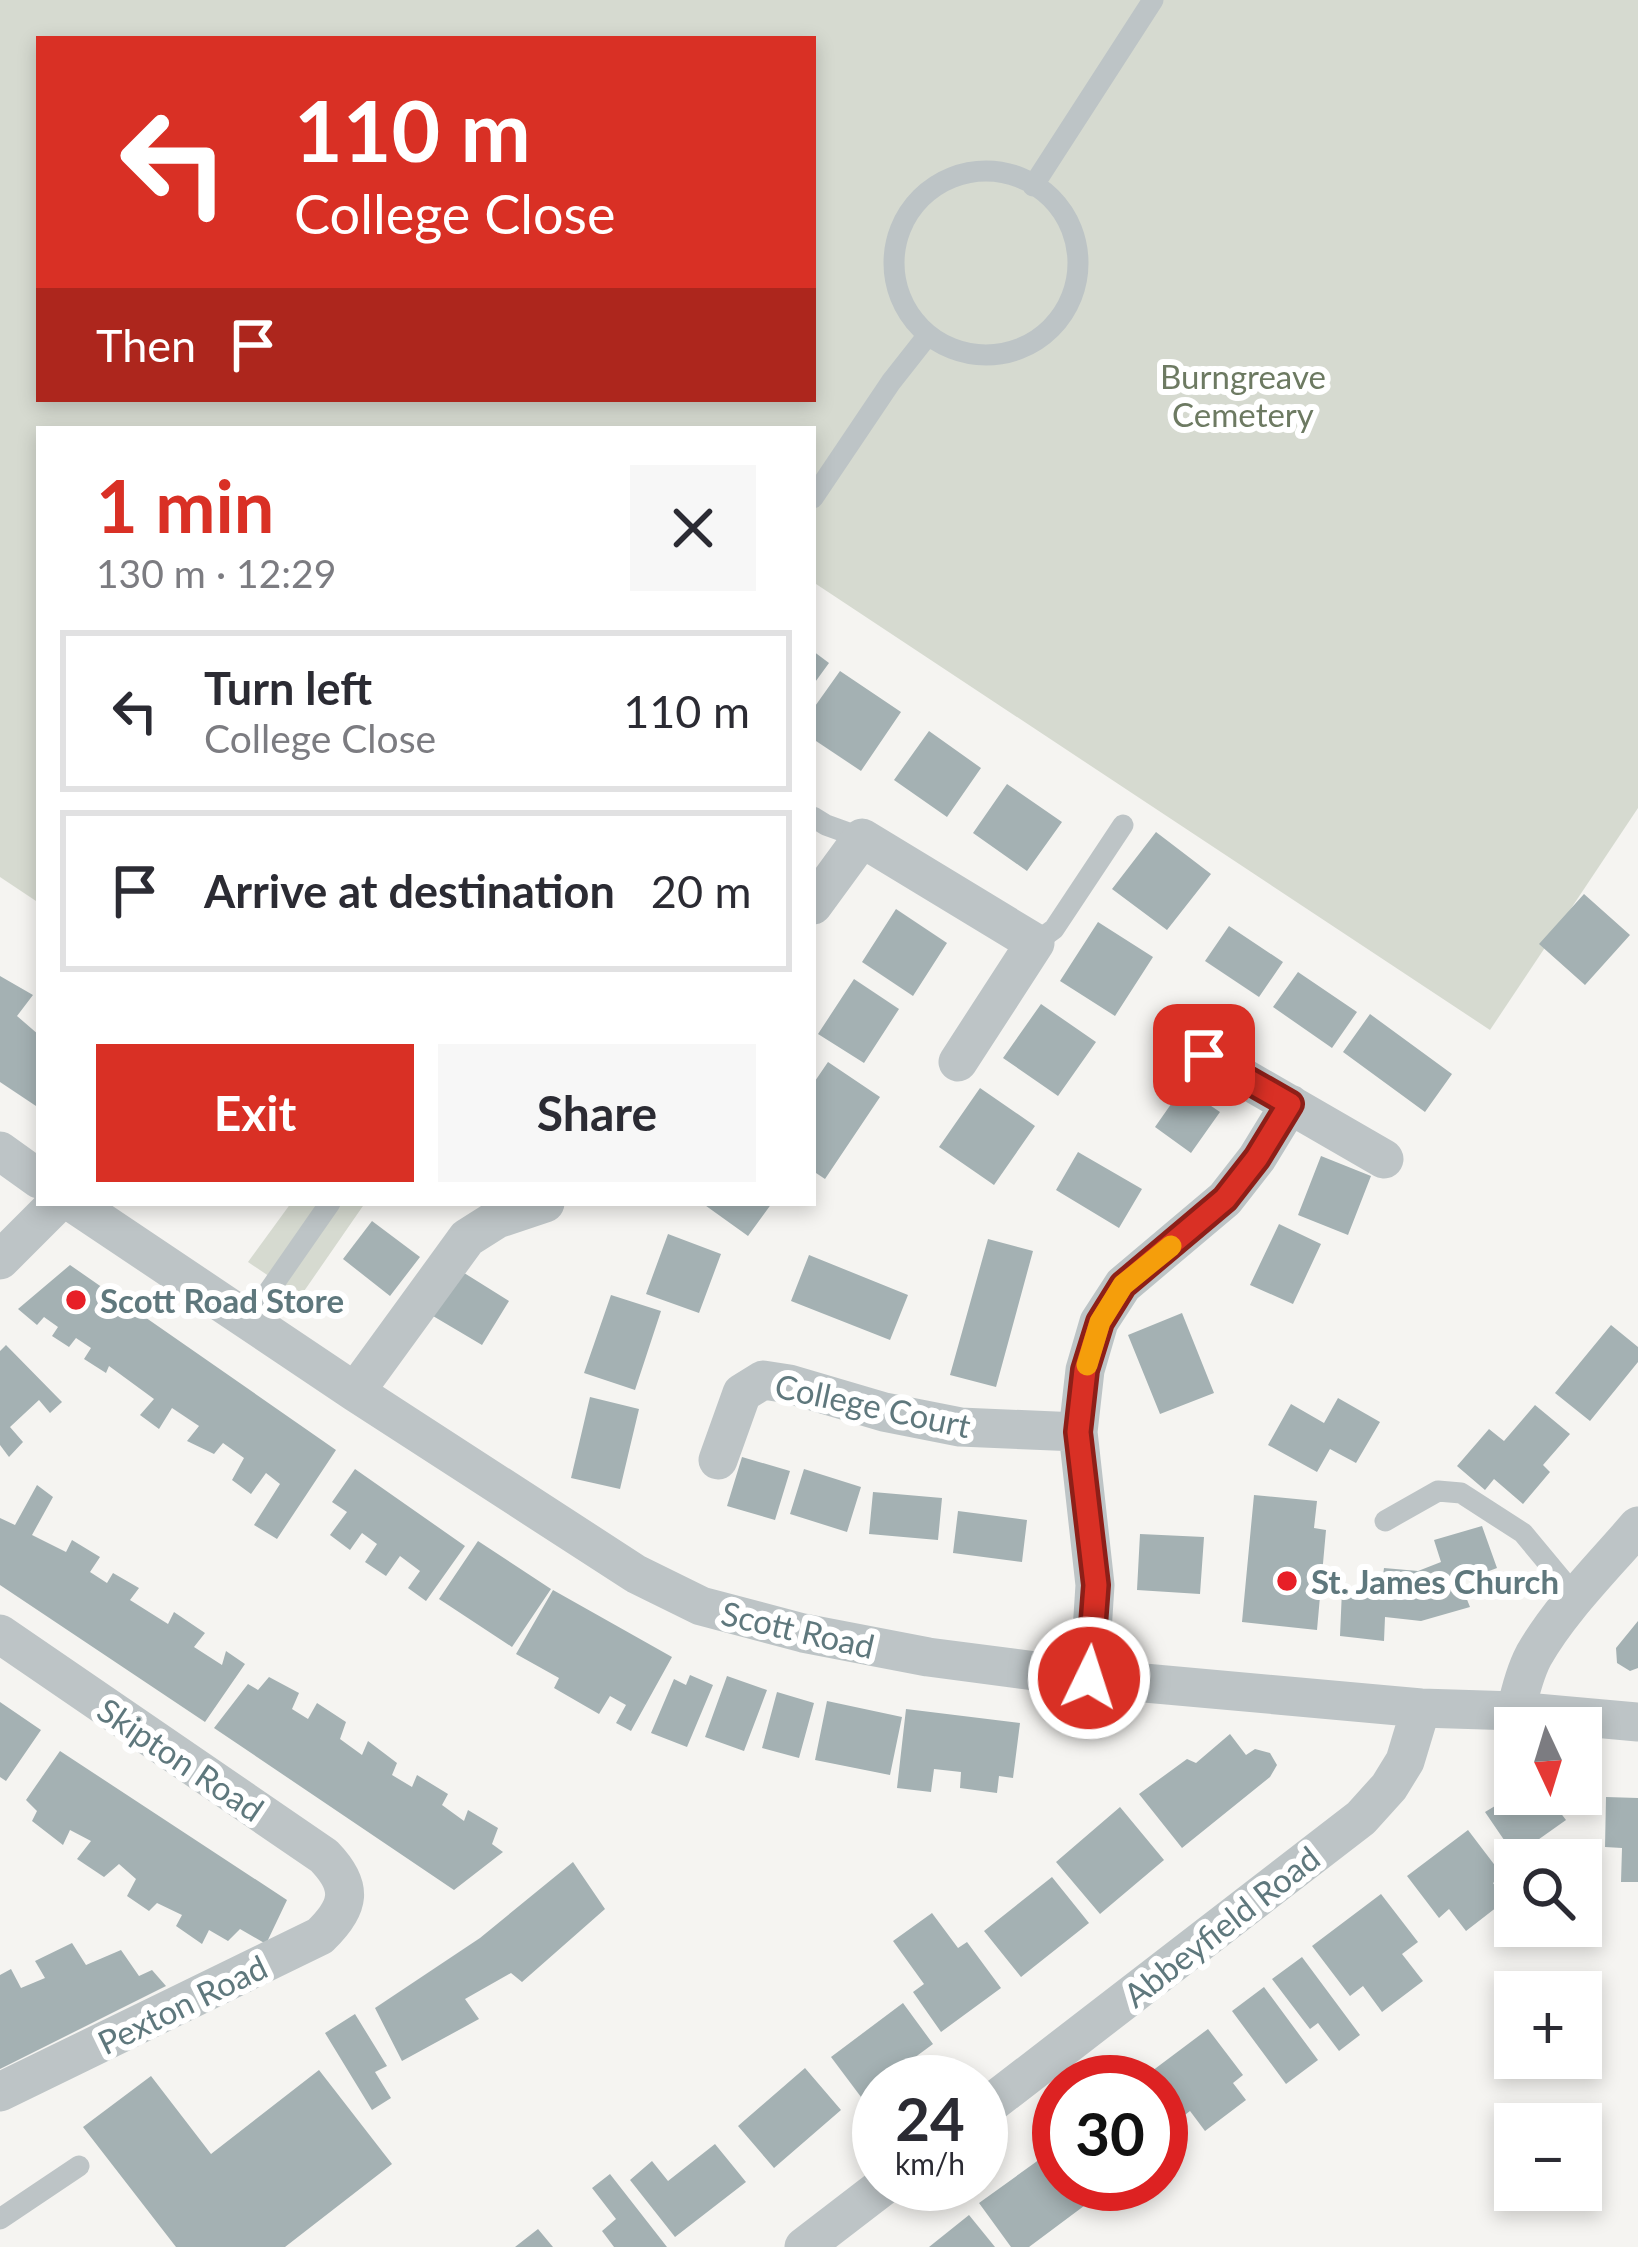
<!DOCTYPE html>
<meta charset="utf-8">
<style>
:root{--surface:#fff;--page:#f7f7f7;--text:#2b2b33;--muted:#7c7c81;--line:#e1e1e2;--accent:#d93025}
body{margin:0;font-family:Lato,sans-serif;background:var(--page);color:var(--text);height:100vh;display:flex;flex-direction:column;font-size:45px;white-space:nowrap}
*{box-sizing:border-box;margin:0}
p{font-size:39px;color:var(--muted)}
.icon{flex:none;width:66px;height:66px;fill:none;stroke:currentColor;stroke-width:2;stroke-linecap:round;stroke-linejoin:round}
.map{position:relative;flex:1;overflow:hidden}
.side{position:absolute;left:36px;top:426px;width:780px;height:780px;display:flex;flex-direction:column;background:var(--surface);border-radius:0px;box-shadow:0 6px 18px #0003}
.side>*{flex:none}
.banner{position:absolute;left:36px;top:36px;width:780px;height:366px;border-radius:0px;box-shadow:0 6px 18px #0003;background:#d93025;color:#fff;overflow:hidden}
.needle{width:78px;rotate:176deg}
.tools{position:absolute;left:1494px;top:1707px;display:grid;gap:24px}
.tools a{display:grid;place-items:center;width:108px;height:108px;border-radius:0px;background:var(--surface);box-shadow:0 6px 18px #0003;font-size:60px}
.speed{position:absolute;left:852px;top:2055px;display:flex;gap:24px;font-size:60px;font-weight:700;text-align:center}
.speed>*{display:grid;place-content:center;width:156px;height:156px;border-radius:50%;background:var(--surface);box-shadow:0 6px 18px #0003;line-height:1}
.speed small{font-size:30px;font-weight:400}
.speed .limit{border:18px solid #d22;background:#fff;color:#111}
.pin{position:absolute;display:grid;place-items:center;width:102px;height:102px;color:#fff;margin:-51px;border-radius:24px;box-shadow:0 6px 18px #0006}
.me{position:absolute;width:132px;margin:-66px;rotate:4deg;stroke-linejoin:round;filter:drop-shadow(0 0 9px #0008)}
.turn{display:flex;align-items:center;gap:42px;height:252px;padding:0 60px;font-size:54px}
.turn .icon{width:156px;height:156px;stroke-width:2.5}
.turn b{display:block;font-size:84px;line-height:102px}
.then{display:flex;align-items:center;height:114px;padding:0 60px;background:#0003;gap:24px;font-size:45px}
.round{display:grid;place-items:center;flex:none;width:126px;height:126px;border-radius:0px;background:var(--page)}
.overview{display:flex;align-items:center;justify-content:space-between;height:204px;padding:0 60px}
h1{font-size:72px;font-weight:700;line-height:90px;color:var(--accent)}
.primary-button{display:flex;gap:24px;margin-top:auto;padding:24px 60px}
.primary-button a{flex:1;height:138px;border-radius:0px;background:var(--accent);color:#fff;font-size:48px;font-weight:700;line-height:138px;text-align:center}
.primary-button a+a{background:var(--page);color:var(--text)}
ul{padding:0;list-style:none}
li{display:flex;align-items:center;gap:36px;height:162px;margin:0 24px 18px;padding:0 36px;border:6px solid var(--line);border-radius:0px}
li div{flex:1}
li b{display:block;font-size:45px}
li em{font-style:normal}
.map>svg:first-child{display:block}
</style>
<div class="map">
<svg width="1638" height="2247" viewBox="0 0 1638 2247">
<rect width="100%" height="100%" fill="#f5f4f1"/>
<!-- green -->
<path fill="#d6dad0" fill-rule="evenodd" d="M 0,0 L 1638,0 L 1638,808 L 1490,1030 L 813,582 L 813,429 L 39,429 L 39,903 L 0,877 ZM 39,39 L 813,39 L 813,399 L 39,399 Z
M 291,1203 L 365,1203 L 300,1297 L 248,1262 Z"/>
<!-- building -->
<path fill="#a4b1b3" d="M 813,651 L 829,663 L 813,685 Z
M 840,671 L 901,712 L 861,771 L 813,739 L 813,709 Z
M 929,731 L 981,768 L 947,817 L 894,780 Z
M 1007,784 L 1062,822 L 1027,871 L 973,833 Z
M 1156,832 L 1211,874 L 1167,930 L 1112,889 Z
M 1584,894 L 1630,935 L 1585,985 L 1539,944 Z
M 896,909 L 947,943 L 913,996 L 862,962 Z
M 1098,922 L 1153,957 L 1115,1016 L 1060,981 Z
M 1229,926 L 1283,962 L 1259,997 L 1205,961 Z
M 1298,972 L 1357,1012 L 1332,1048 L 1273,1007 Z
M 0,976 L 33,995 L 17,1016 L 39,1035 L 39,1108 L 0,1082 Z
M 854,979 L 899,1009 L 864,1063 L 818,1034 Z
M 1041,1004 L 1096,1042 L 1058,1096 L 1003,1058 Z
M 1370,1014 L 1452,1074 L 1425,1112 L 1343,1052 Z
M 828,1062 L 880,1097 L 825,1179 L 813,1171 L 813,1084 Z
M 1183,1087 L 1220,1112 L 1191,1153 L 1155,1127 Z
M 980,1088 L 1035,1126 L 994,1185 L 939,1147 Z
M 1078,1152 L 1142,1189 L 1119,1228 L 1056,1190 Z
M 1321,1156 L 1371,1176 L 1348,1235 L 1298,1215 Z
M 702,1203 L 772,1203 L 748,1236 Z
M 372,1221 L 420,1257 L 390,1296 L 343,1259 Z
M 1279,1224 L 1321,1244 L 1293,1304 L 1250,1285 Z
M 668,1234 L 721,1254 L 699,1313 L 646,1294 Z
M 988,1239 L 1033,1251 L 996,1387 L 950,1375 Z
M 809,1255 L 908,1295 L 890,1340 L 791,1301 Z
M 70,1265 L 336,1450 L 277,1539 L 254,1525 L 280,1484 L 266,1473 L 251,1494 L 232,1480 L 244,1458 L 223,1443 L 214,1454 L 187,1441 L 199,1426 L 172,1408 L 159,1429 L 140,1415 L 154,1399 L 109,1366 L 106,1373 L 84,1359 L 91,1348 L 76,1338 L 69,1347 L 52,1336 L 58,1327 L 44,1317 L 37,1325 L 18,1309 Z
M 461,1271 L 509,1301 L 482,1345 L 433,1316 Z
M 611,1295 L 661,1311 L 635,1390 L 584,1373 Z
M 1182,1313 L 1214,1393 L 1160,1414 L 1128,1335 Z
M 1611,1325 L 1638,1347 L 1638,1362 L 1590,1421 L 1555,1393 Z
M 6,1345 L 62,1402 L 50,1413 L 39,1400 L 10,1427 L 23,1442 L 9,1457 L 0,1445 L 0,1351 Z
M 590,1397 L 639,1409 L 620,1489 L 571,1478 Z
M 1338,1398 L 1380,1422 L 1356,1463 L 1330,1449 L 1317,1472 L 1268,1445 L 1291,1404 L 1324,1423 Z
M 1535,1405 L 1570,1434 L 1543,1465 L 1550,1472 L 1523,1504 L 1494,1479 L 1485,1490 L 1457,1466 L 1489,1429 L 1504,1441 Z
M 742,1457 L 790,1471 L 775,1520 L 727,1506 Z
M 355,1469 L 465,1546 L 426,1601 L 408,1588 L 420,1571 L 400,1556 L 386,1576 L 365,1562 L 377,1544 L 362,1533 L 350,1550 L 330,1535 L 347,1512 L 332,1502 Z
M 804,1469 L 861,1487 L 847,1532 L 790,1514 Z
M 37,1485 L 53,1497 L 32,1535 L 66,1552 L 72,1540 L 100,1557 L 90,1572 L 107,1583 L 113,1573 L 139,1588 L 130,1600 L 168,1624 L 174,1612 L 205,1633 L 194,1647 L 222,1665 L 226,1651 L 245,1664 L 205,1722 L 0,1585 L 0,1518 L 15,1525 Z
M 873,1492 L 942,1498 L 938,1540 L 869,1534 Z
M 1254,1495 L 1317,1501 L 1314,1528 L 1326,1530 L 1317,1630 L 1242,1622 Z
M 958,1511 L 1027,1520 L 1022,1562 L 953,1553 Z
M 1482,1526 L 1497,1568 L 1460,1582 L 1470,1607 L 1421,1621 L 1385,1617 L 1384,1641 L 1340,1636 L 1342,1590 L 1381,1589 L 1384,1568 L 1418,1571 L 1441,1562 L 1434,1540 Z
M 1140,1534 L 1204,1537 L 1200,1594 L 1137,1590 Z
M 478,1541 L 551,1589 L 512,1647 L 439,1599 Z
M 553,1590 L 672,1657 L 631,1731 L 616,1723 L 626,1705 L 610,1696 L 599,1714 L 554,1688 L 559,1678 L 516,1654 Z
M 1638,1621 L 1638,1668 L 1630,1671 L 1617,1663 L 1616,1648 Z
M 690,1675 L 713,1685 L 687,1747 L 651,1733 L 674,1679 L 686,1685 Z
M 727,1676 L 767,1690 L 744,1751 L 705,1737 Z
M 269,1677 L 299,1693 L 292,1709 L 308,1719 L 317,1703 L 346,1722 L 340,1739 L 362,1755 L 368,1741 L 397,1763 L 392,1775 L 412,1787 L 417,1775 L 448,1794 L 442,1805 L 464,1821 L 468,1810 L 498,1828 L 492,1844 L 503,1852 L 454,1890 L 214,1728 L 248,1684 L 258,1690 Z
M 777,1692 L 814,1703 L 799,1758 L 762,1748 Z
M 827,1701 L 902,1717 L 890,1775 L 815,1760 Z
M 0,1702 L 41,1730 L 6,1781 L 0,1777 Z
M 906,1709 L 1020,1723 L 1013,1778 L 999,1776 L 997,1793 L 960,1788 L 961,1772 L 934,1769 L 931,1792 L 897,1788 Z
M 1230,1734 L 1246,1755 L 1255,1749 L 1270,1753 L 1277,1765 L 1270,1777 L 1182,1848 L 1139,1794 L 1187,1759 L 1196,1763 Z
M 60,1751 L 287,1900 L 266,1944 L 240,1929 L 228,1941 L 209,1930 L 202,1944 L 176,1926 L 182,1915 L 157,1903 L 149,1911 L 127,1896 L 136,1879 L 119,1864 L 104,1877 L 77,1859 L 91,1841 L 70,1830 L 63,1845 L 32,1821 L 37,1811 L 26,1800 Z
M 1515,1794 L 1546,1794 L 1566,1820 L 1515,1856 L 1485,1812 Z
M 1606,1797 L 1638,1798 L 1638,1882 L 1621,1882 L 1622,1848 L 1605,1847 Z
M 1120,1807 L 1164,1860 L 1100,1914 L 1056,1862 Z
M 1468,1830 L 1503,1876 L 1493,1883 L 1506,1900 L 1466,1931 L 1449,1909 L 1439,1918 L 1407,1876 Z
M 573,1862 L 605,1909 L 522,1982 L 511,1973 L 465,1999 L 479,2019 L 402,2061 L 375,2008 L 480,1938 Z
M 1052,1877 L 1089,1923 L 1021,1977 L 984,1931 Z
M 1381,1894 L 1418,1942 L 1402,1954 L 1423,1981 L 1382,2012 L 1363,1986 L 1350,1996 L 1312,1946 Z
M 932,1913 L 958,1948 L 967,1942 L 1001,1988 L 941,2032 L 913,1992 L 924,1984 L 893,1941 Z
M 72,1943 L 86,1965 L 121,1950 L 139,1976 L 152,1970 L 166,1986 L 0,2069 L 0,1975 L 11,1969 L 21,1988 L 45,1978 L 35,1961 Z
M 1302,1957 L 1360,2035 L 1339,2051 L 1318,2023 L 1310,2029 L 1272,1979 Z
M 1264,1987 L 1318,2060 L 1286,2084 L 1232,2011 Z
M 903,2003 L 933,2044 L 861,2097 L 831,2057 Z
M 355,2014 L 387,2066 L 375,2072 L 391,2098 L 372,2110 L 325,2033 Z
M 1208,2029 L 1243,2075 L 1233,2083 L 1246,2100 L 1205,2131 L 1190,2111 L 1177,2121 L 1161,2100 L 1161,2082 L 1147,2082 L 1144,2077 Z
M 805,2068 L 841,2110 L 774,2168 L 738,2126 Z
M 319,2070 L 392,2164 L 285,2247 L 176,2247 L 83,2127 L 151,2076 L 211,2154 Z
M 715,2144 L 746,2182 L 675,2237 L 630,2180 L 652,2161 L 668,2181 Z
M 1054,2149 L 1059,2156 L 1059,2184 L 1080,2184 L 1092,2200 L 1029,2247 L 1011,2247 L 979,2203 Z
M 610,2174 L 667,2247 L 614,2247 L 602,2231 L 616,2219 L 592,2188 Z
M 969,2215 L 995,2247 L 929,2247 Z
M 538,2229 L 553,2247 L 515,2247 Z"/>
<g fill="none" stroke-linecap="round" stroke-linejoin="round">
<!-- lane -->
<path stroke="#bdc4c6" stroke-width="21" d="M894 263a92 92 0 1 1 184 0a92 92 0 1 1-184 0Z
M 1033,186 L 1153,0
M 813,498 L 891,382 L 928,335
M 813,817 L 826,825 L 862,838
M 1035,943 L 1054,929 L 1123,825
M 248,1321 L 330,1203
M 1385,1521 L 1438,1491 L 1461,1493 L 1523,1533 L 1577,1598
M 0,2219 L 79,2166"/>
<!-- street -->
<path stroke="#bdc4c6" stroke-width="39" d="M 813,905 L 862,838 L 1035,943 L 958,1062
M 1204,1055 L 1384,1159
M 0,1151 L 39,1179
M 73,1203 L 355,1392 L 636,1574 L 701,1606 L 803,1633 L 928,1657 L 1089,1678 L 1421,1708 L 1516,1711 L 1638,1722
M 0,1260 L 57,1203
M 355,1392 L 467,1238 L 497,1219 L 545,1203
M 718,1460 L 742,1393 L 763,1380 L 789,1384 L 884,1412 L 960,1427 L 1078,1432
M 0,1634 L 324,1856 C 354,1887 350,1907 320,1936 L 0,2092
M 1089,1678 L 1095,1585 L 1078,1432 L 1085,1370 L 1099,1322 L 1123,1285 L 1225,1199 L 1257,1158 L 1290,1104
M 1516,1711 C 1520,1692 1525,1672 1534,1655 C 1561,1608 1603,1567 1638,1526
M 981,2111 L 1361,1818 L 1389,1787 L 1405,1761 L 1421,1708
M 804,2247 L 886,2184"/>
</g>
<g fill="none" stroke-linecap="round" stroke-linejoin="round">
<defs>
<path id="route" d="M 1089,1678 L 1096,1585 L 1078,1432 L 1085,1370 L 1100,1322 L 1123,1285 L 1225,1199 L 1257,1158 L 1290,1104 L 1204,1055"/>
</defs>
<!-- route casing -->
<use href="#route" stroke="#8d1f18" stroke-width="30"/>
<!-- route -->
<use href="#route" stroke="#d93025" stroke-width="21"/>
<!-- slow -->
<path stroke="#f59e0b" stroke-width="21" d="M 1087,1365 L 1100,1322 L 1123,1285 L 1171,1246"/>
</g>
<!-- markers -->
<g fill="#e71f27" stroke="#fff" stroke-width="4.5">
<circle cx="76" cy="1300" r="12"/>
<circle cx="1287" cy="1581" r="12"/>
</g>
<g text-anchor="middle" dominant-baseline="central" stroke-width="12" stroke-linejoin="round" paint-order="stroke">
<!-- park labels -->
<g font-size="33" fill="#6d7a62" stroke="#fff">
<text x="1243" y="376">Burngreave<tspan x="1243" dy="38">Cemetery</tspan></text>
</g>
<!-- poi labels -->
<g font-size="33" font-weight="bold" fill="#5f787d" stroke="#fff" text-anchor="start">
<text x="100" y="1300">Scott Road Store</text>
<text x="1311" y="1581">St. James Church</text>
</g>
<!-- street labels -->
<g font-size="33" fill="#5f787d" stroke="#fff">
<text transform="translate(873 1405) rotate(12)">College Court</text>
<text transform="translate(798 1629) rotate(13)">Scott Road</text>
<text transform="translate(181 1759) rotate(34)">Skipton Road</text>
<text transform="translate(1221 1926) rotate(-38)">Abbeyfield Road</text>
<text transform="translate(182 2004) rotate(-26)">Pexton Road</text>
</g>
</g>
</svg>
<div class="tools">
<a><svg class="needle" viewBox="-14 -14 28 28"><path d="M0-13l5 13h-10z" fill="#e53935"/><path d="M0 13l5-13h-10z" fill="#7c7c81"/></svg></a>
<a><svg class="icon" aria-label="search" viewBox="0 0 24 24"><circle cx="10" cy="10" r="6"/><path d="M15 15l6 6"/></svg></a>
<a>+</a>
<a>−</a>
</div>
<div class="speed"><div>24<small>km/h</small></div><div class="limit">30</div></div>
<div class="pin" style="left:1204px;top:1055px;background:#d93025"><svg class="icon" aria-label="arrive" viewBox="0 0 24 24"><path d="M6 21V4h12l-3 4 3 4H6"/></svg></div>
<svg class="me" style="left:1089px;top:1678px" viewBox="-20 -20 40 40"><circle r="17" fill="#d93025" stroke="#fff" stroke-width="3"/><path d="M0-11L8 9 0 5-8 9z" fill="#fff"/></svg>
<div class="banner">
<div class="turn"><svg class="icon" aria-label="left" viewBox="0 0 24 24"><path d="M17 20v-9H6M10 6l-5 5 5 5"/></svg><div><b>110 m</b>College Close</div></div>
<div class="then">Then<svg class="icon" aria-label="arrive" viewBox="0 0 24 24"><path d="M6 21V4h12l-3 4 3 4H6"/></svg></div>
</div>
<section class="side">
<div class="overview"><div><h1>1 min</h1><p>130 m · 12:29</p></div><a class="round"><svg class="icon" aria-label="close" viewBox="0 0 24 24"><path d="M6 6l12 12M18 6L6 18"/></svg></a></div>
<ul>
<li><svg class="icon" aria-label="left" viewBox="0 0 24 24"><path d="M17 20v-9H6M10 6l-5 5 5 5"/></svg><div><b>Turn left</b><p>College Close</p></div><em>110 m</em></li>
<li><svg class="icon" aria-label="arrive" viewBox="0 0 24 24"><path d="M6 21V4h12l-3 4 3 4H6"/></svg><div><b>Arrive at destination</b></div><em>20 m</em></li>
</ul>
<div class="primary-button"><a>Exit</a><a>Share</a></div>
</section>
</div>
